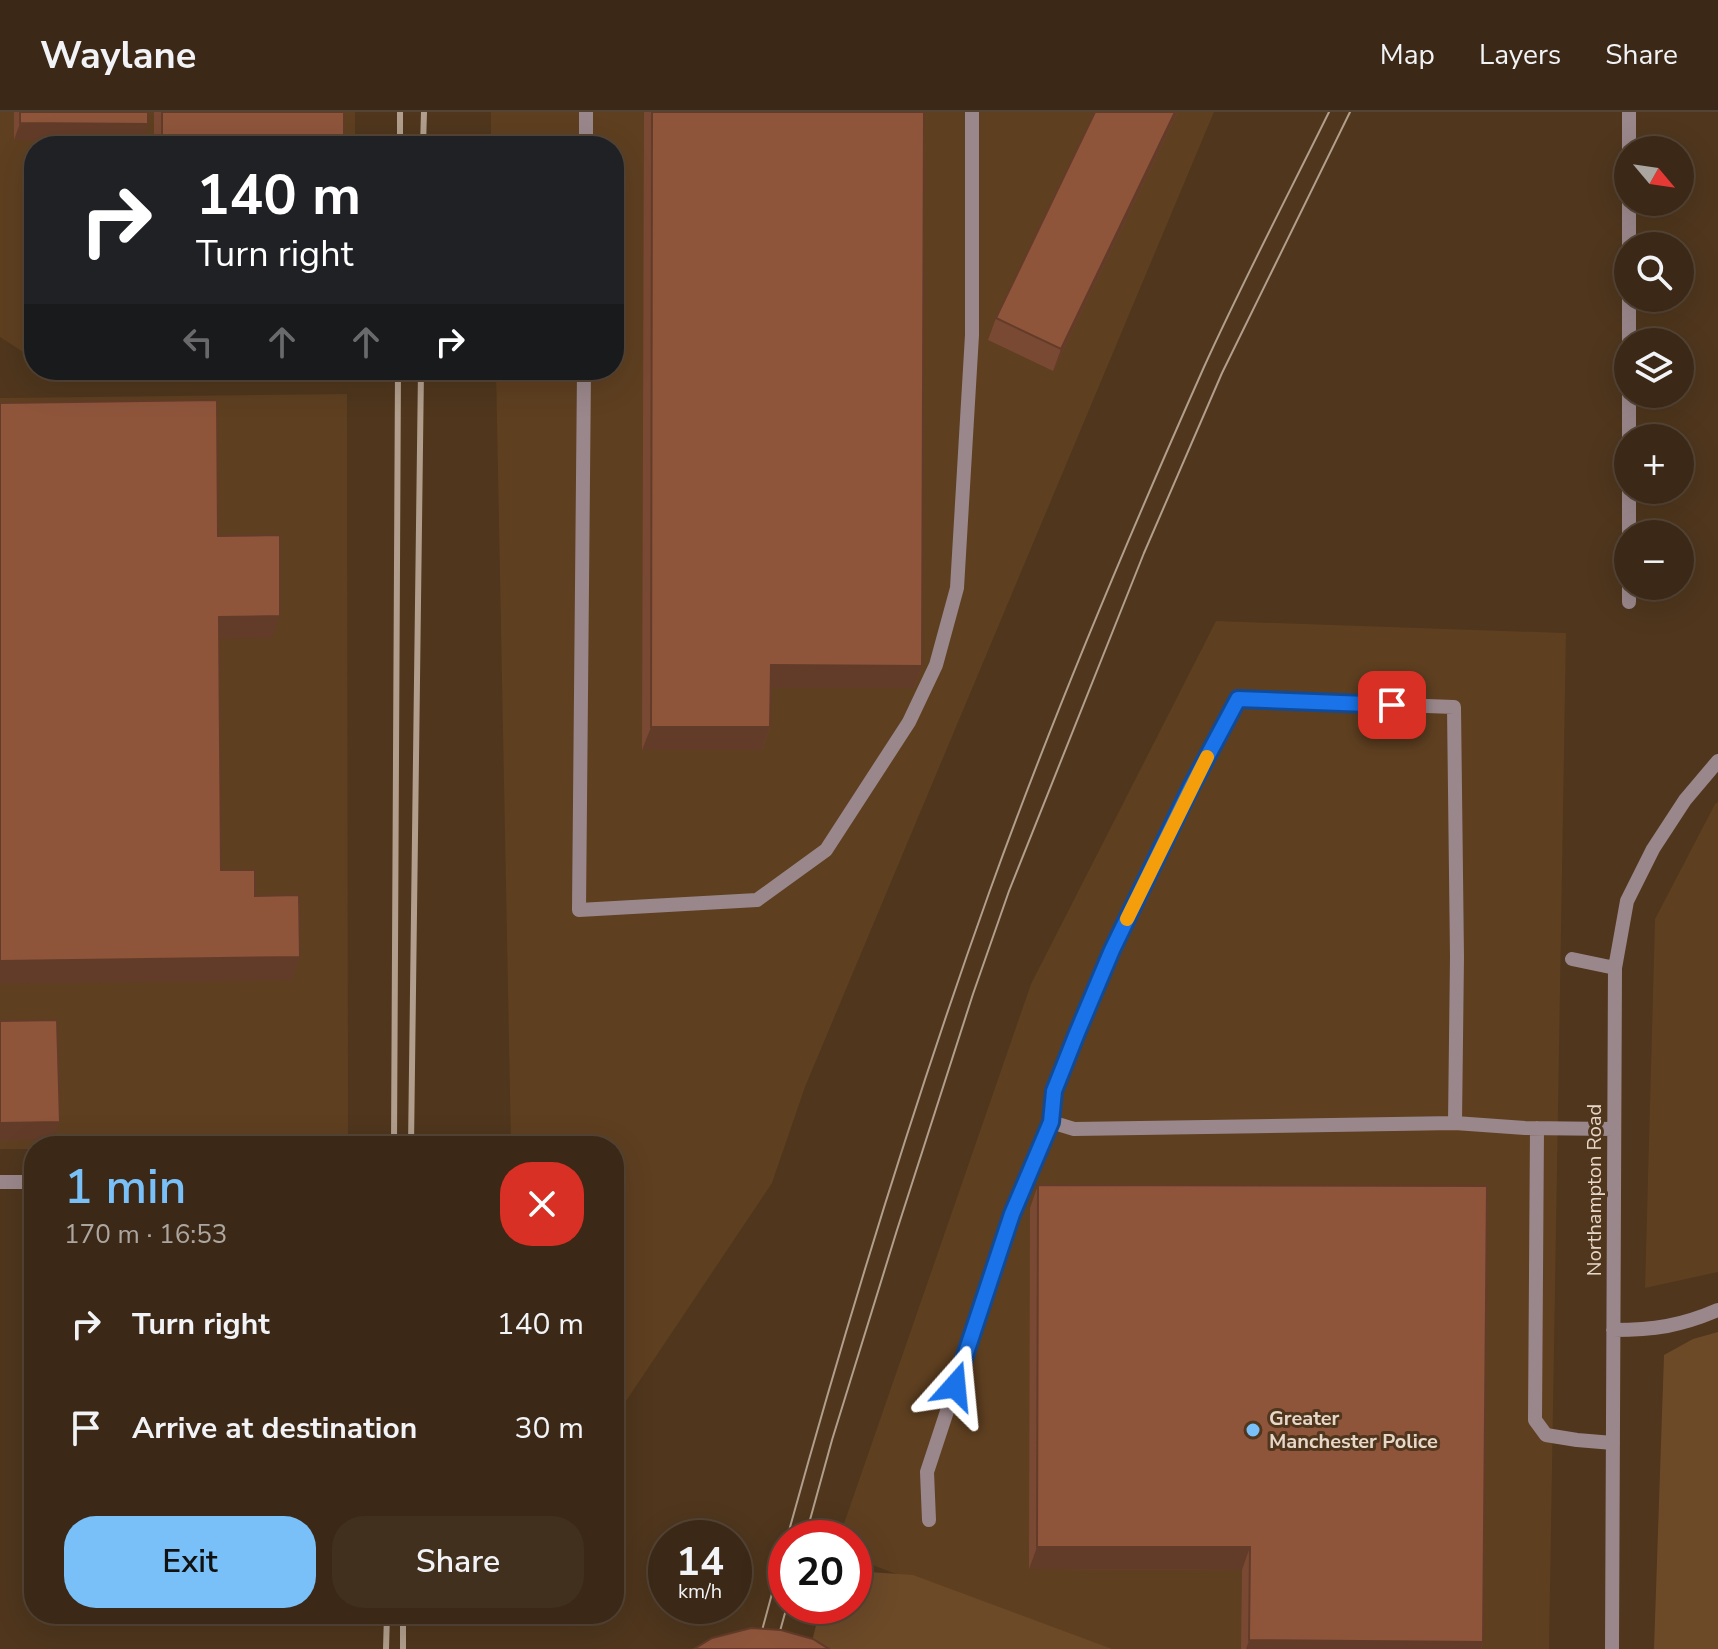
<!DOCTYPE html>
<meta charset="utf-8">
<style>
:root{--surface:#3b2816;--page:#42301f;--text:#f1f3f6;--muted:#aca6a1;--line:#544435;--accent:#79bff8}
body{margin:0;font-family:"Nunito Sans",sans-serif;background:var(--page);color:var(--text);height:100vh;display:flex;flex-direction:column;font-size:30px;white-space:nowrap}
*{box-sizing:border-box;margin:0}
p{font-size:26px;color:var(--muted)}
.icon{flex:none;width:44px;height:44px;fill:none;stroke:currentColor;stroke-width:2;stroke-linecap:round;stroke-linejoin:round}
.map{position:relative;flex:1;overflow:hidden}
.sheet{position:absolute;left:24px;top:1024px;width:600px;height:488px;display:flex;flex-direction:column;background:var(--surface);border-radius:32px;box-shadow:0 8px 32px #0002,0 0 0 2px var(--line)}
.sheet>*{flex:none}
.banner{position:absolute;left:24px;top:24px;width:600px;height:244px;border-radius:32px;box-shadow:0 8px 32px #0002,0 0 0 2px var(--line);background:#202124;color:#fff;overflow:hidden}
.needle{width:52px;rotate:119deg}
.fabs{position:absolute;left:1614px;top:24px;display:grid;gap:16px}
.fabs a{display:grid;place-items:center;width:80px;height:80px;border-radius:50%;background:var(--surface);box-shadow:0 8px 32px #0002,0 0 0 2px var(--line);font-size:40px}
.speed{position:absolute;left:648px;top:1408px;display:flex;gap:16px;font-size:40px;font-weight:700;text-align:center}
.speed>*{display:grid;place-content:center;width:104px;height:104px;border-radius:50%;background:var(--surface);box-shadow:0 8px 32px #0002,0 0 0 2px var(--line);line-height:1}
.speed small{font-size:20px;font-weight:400}
.speed .limit{border:12px solid #d22;background:#fff;color:#111}
.pin{position:absolute;display:grid;place-items:center;width:68px;height:68px;color:#fff;margin:-34px;border-radius:16px;box-shadow:0 4px 12px #0006}
.me{position:absolute;width:88px;margin:-44px;rotate:18deg;stroke-linejoin:round;filter:drop-shadow(0 0 6px #0008)}
.turn{display:flex;align-items:center;gap:28px;height:168px;padding:0 40px;font-size:36px}
.turn .icon{width:104px;height:104px;stroke-width:2.5}
.turn b{display:block;font-size:56px;line-height:68px}
.lanes{display:flex;align-items:center;height:76px;padding:0 40px;background:#0003;justify-content:center;gap:40px;direction:ltr}
.lanes .off{opacity:.35}
.round{display:grid;place-items:center;flex:none;width:84px;height:84px;border-radius:32px;background:var(--page)}
.head{display:flex;align-items:center;justify-content:space-between;height:136px;padding:0 40px}
h1{font-size:48px;font-weight:600;line-height:60px;color:var(--accent)}
.primary-button{display:flex;gap:16px;margin-top:auto;padding:16px 40px}
.primary-button a{flex:1;height:92px;border-radius:32px;background:var(--accent);color:#111;font-size:32px;font-weight:600;line-height:92px;text-align:center}
.primary-button a+a{background:var(--page);color:var(--text)}
ul{padding:0;list-style:none}
li{display:flex;align-items:center;gap:24px;height:104px;padding:0 40px}
li div{flex:1}
li b{display:block;font-size:30px}
li em{font-style:normal}
header{display:flex;align-items:center;gap:48px;box-sizing:border-box;height:112px;padding:0 40px;background:var(--surface);border-bottom:2px solid var(--line)}
header strong{font-size:38px}
nav{display:flex;gap:44px;margin-inline-start:auto;font-size:28px}
.map>svg:first-child{display:block}
</style>
<header>
<strong>Waylane</strong>
<nav><a>Map</a><a>Layers</a><a>Share</a></nav>
</header>
<div class="map">
<svg width="1718" height="1537" viewBox="0 0 1718 1537">
<rect width="100%" height="100%" fill="#4f361d"/>
<!-- built -->
<path fill="#5e3f20" d="M 0,0 L 355,0 L 355,34 L 34,34 L 34,247 L 0,225 Z
M 491,0 L 1214,0 L 805,975 L 772,1071 L 614,1307 L 614,1034 L 511,1034 L 496,258 L 614,258 L 614,34 L 491,34 Z
M 347,282 L 348,1034 L 34,1034 L 34,1037 L 0,1037 L 0,286 Z
M 1216,509 L 1566,521 L 1549,1537 L 1094,1537 L 854,1446 L 854,1426 L 839,1426 L 1031,872 Z
M 1718,690 L 1718,1160 L 1645,1176 L 1655,807 L 1715,692 Z"/>
<!-- green -->
<path fill="#6c4a28" d="M 1718,1220 L 1718,1537 L 1654,1537 L 1664,1243 L 1693,1227 Z
M 854,1459 L 913,1463 L 1112,1537 L 817,1537 L 811,1533 L 821,1494 L 854,1494 Z"/>
<g fill="none" stroke-linecap="round" stroke-linejoin="round">
<!-- minor -->
<path stroke="#9a878b" stroke-width="14" d="M 586,34 L 586,0
M 1629,38 L 1629,0
M 1629,134 L 1629,90
M 1629,230 L 1629,186
M 584,258 L 579,798 L 757,788 L 826,738 L 909,610 L 936,553 L 957,476 L 972,223 L 972,0
M 1629,326 L 1629,282
M 1629,422 L 1629,378
M 1629,490 L 1629,474
M 1572,847 L 1615,856
M 1455,1011 L 1457,845 L 1454,595 L 1238,587 L 1191,675 L 1112,838 L 1054,979 L 1051,1010 L 1074,1017 L 1455,1011 L 1525,1016 L 1614,1017
M 1537,1016 L 1535,1308 L 1546,1323 L 1577,1328 L 1613,1331
M 0,1070 L 34,1070
M 1613,1218 C 1654,1218 1681,1214 1718,1198
M 929,1408 L 927,1360 L 1012,1102 L 1051,1010
M 1612,1537 L 1615,856 L 1627,789 L 1653,737 L 1685,688 L 1718,649"/>
<!-- tram -->
<path stroke="#b19e8c" stroke-width="2" d="M 787,1426 C 847,1209 913,993 989,781 C 1053,603 1127,428 1204,255 C 1243,169 1287,85 1329,0
M 805,1426 L 832,1328 L 897,1118 L 973,882 L 1009,779 L 1144,441 L 1222,261 L 1350,0
M 757,1537 L 786,1430
M 775,1537 L 787,1494"/>
<!-- rail -->
<path stroke="#b19e8c" stroke-width="6" d="M 400,34 L 400,0
M 423,34 L 424,0
M 394,1034 L 398,258
M 411,1034 L 421,258
M 386,1537 L 387,1502
M 403,1537 L 403,1502"/>
</g>
<!-- wall -->
<path fill="#7a4933" d="M 14,0 L 148,0 L 142,29 L 14,28 Z
M 154,0 L 344,0 L 344,34 L 154,34 Z
M 644,0 L 924,0 L 922,554 L 914,576 L 771,576 L 770,615 L 762,638 L 642,638 Z
M 1178,0 L 1053,259 L 988,228 L 996,206 Z
M 1038,1073 L 1483,1530 L 1481,1537 L 1241,1537 L 1242,1458 L 1029,1457 L 1030,1096 Z"/>
<!-- shaded-wall -->
<path fill="#633c29" d="M 1175,0 L 1178,0 L 1053,259 L 1061,237 Z
M 20,11 L 148,12 L 142,29 L 14,28 Z
M 280,504 L 272,526 L 211,527 L 219,505 Z
M 771,553 L 922,554 L 914,576 L 762,576 Z
M 651,615 L 770,615 L 762,638 L 642,638 Z
M 300,845 L 292,868 L 0,872 L 0,849 Z
M 60,1010 L 53,1027 L 0,1029 L 0,1011 Z
M 1037,1435 L 1250,1435 L 1242,1458 L 1029,1457 Z
M 1249,1528 L 1483,1530 L 1481,1537 L 1246,1537 Z"/>
<!-- building -->
<path fill="#8e553b" stroke="#633c29" stroke-width="2" d="M 20,0 L 148,0 L 148,12 L 20,11 Z
M 162,0 L 344,0 L 344,34 L 162,34 Z
M 652,0 L 924,0 L 922,554 L 771,553 L 770,615 L 651,615 Z
M 1095,0 L 1175,0 L 1061,237 L 996,206 Z
M 217,288 L 218,424 L 280,423 L 280,504 L 219,505 L 221,758 L 255,758 L 255,784 L 299,783 L 300,845 L 0,849 L 0,291 Z
M 57,908 L 60,1010 L 0,1011 L 0,909 Z
M 1038,1073 L 1487,1074 L 1483,1530 L 1249,1528 L 1250,1435 L 1037,1435 Z
M 751,1516 L 781,1518 L 813,1527 L 829,1537 L 694,1537 L 712,1526 Z"/>
<g fill="none" stroke-linecap="round" stroke-linejoin="round">
<defs>
<path id="route" d="M 955,1274 L 1012,1102 L 1051,1010 L 1054,979 L 1077,921 L 1112,838 L 1191,675 L 1238,587 L 1392,593"/>
</defs>
<!-- route casing -->
<use href="#route" stroke="#114b97" stroke-width="20"/>
<!-- route -->
<use href="#route" stroke="#1a73e8" stroke-width="14"/>
<!-- slow -->
<path stroke="#f59e0b" stroke-width="14" d="M 1127,807 L 1207,645"/>
</g>
<!-- markers -->
<circle fill="#79bff8" stroke="#4f361d" stroke-width="3" cx="1253" cy="1318" r="8"/>
<g text-anchor="middle" dominant-baseline="central" stroke-width="6" stroke-linejoin="round" paint-order="stroke">
<!-- street labels -->
<g font-size="20" fill="#e7d7c9" stroke="#4f361d">
<text transform="translate(1594 1078) rotate(-90)">Northampton Road</text>
</g>
<!-- poi labels -->
<g font-size="20" font-weight="bold" fill="#e7d7c9" stroke="#4f361d" text-anchor="start">
<text x="1269" y="1306">Greater<tspan x="1269" dy="23">Manchester Police</tspan></text>
</g>
</g>
</svg>
<div class="fabs">
<a><svg class="needle" viewBox="-14 -14 28 28"><path d="M0-13l5 13h-10z" fill="#e53935"/><path d="M0 13l5-13h-10z" fill="#aca6a1"/></svg></a>
<a><svg class="icon" aria-label="search" viewBox="0 0 24 24"><circle cx="10" cy="10" r="6"/><path d="M15 15l6 6"/></svg></a>
<a><svg class="icon" aria-label="layers" viewBox="0 0 24 24"><path d="M12 4l9 5-9 5-9-5zM3 14l9 5 9-5"/></svg></a>
<a>+</a>
<a>−</a>
</div>
<div class="speed"><div>14<small>km/h</small></div><div class="limit">20</div></div>
<div class="pin" style="left:1392px;top:593px;background:#d93025"><svg class="icon" aria-label="arrive" viewBox="0 0 24 24"><path d="M6 21V4h12l-3 4 3 4H6"/></svg></div>
<svg class="me" style="left:955px;top:1274px" viewBox="-20 -20 40 40"><path d="M0-17L14 15 0 8-14 15z" fill="#1a73e8" stroke="#fff" stroke-width="4"/></svg>
<div class="banner">
<div class="turn"><svg class="icon" aria-label="right" viewBox="0 0 24 24"><path d="M7 20v-9h11M14 6l5 5-5 5"/></svg><div><b>140 m</b>Turn right</div></div>
<div class="lanes"><svg class="icon off" aria-label="left" viewBox="0 0 24 24"><path d="M17 20v-9H6M10 6l-5 5 5 5"/></svg><svg class="icon off" aria-label="ahead" viewBox="0 0 24 24"><path d="M12 20V5M6 11l6-6 6 6"/></svg><svg class="icon off" aria-label="ahead" viewBox="0 0 24 24"><path d="M12 20V5M6 11l6-6 6 6"/></svg><svg class="icon" aria-label="right" viewBox="0 0 24 24"><path d="M7 20v-9h11M14 6l5 5-5 5"/></svg></div>
</div>
<section class="sheet">
<div class="head"><div><h1>1 min</h1><p>170 m · 16:53</p></div><a class="round" style="background:#d93025;color:#fff"><svg class="icon" aria-label="close" viewBox="0 0 24 24"><path d="M6 6l12 12M18 6L6 18"/></svg></a></div>
<ul>
<li><svg class="icon" aria-label="right" viewBox="0 0 24 24"><path d="M7 20v-9h11M14 6l5 5-5 5"/></svg><div><b>Turn right</b></div><em>140 m</em></li>
<li><svg class="icon" aria-label="arrive" viewBox="0 0 24 24"><path d="M6 21V4h12l-3 4 3 4H6"/></svg><div><b>Arrive at destination</b></div><em>30 m</em></li>
</ul>
<div class="primary-button"><a>Exit</a><a>Share</a></div>
</section>
</div>
